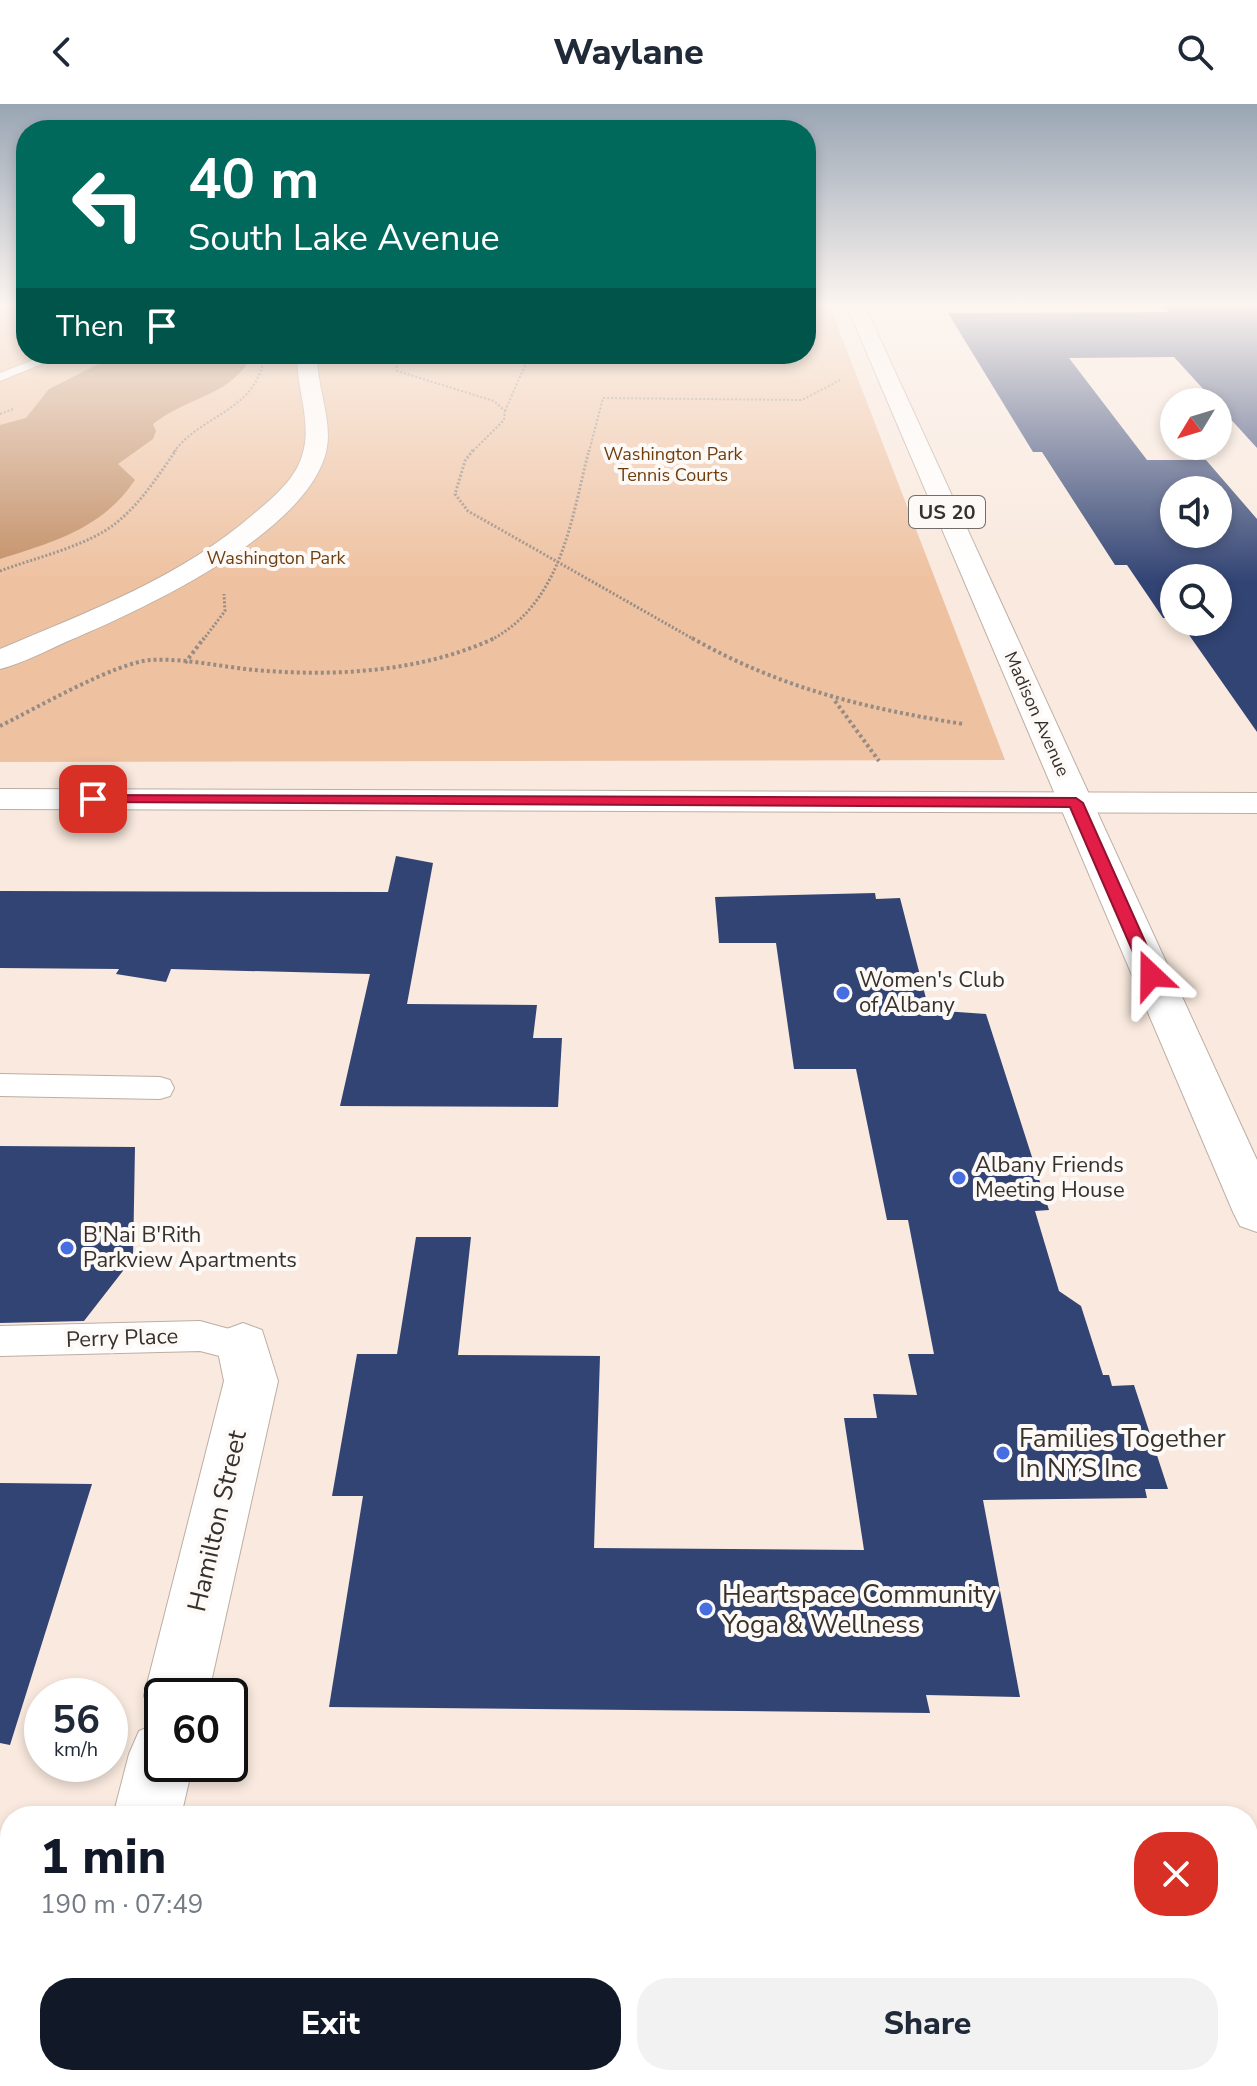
<!DOCTYPE html>
<meta charset="utf-8">
<style>
:root{--surface:#fff;--page:#f2f2f3;--text:#1f2937;--muted:#747a83;--accent:#111827}
body{margin:0;font-family:"Nunito Sans",sans-serif;background:var(--page);color:var(--text);height:100vh;display:flex;flex-direction:column;font-size:30px;white-space:nowrap}
*{box-sizing:border-box;margin:0}
p{font-size:26px;color:var(--muted)}
.icon{flex:none;width:44px;height:44px;fill:none;stroke:currentColor;stroke-width:2;stroke-linecap:round;stroke-linejoin:round}
.map{position:relative;flex:1;overflow:hidden}
.details{position:absolute;left:0px;top:1702px;width:1258px;height:280px;display:flex;flex-direction:column;background:var(--surface);border-radius:32px 32px 0 0;box-shadow:0 4px 12px #0003}
.details>*{flex:none}
.banner{position:absolute;left:16px;top:16px;width:800px;height:244px;border-radius:32px;box-shadow:0 4px 12px #0003;background:#00695c;color:#fff;overflow:hidden}
.needle{width:52px;rotate:232deg}
.controls{position:absolute;left:1160px;top:284px;display:grid;gap:16px}
.controls a{display:grid;place-items:center;width:72px;height:72px;border-radius:50%;background:var(--surface);box-shadow:0 4px 12px #0003;font-size:40px}
.speed{position:absolute;left:24px;top:1574px;display:flex;gap:16px;font-size:40px;font-weight:700;text-align:center}
.speed>*{display:grid;place-content:center;width:104px;height:104px;border-radius:50%;background:var(--surface);box-shadow:0 4px 12px #0003;line-height:1}
.speed small{font-size:20px;font-weight:400}
.speed .limit{border:4px solid #111;border-radius:12px;background:#fff;color:#111}
.pin{position:absolute;display:grid;place-items:center;width:68px;height:68px;color:#fff;margin:-34px;border-radius:16px;box-shadow:0 4px 12px #0006}
.me{position:absolute;width:88px;margin:-44px;rotate:337deg;stroke-linejoin:round;filter:drop-shadow(0 0 6px #0008)}
.turn{display:flex;align-items:center;gap:28px;height:168px;padding:0 40px;font-size:36px}
.turn .icon{width:104px;height:104px;stroke-width:2.5}
.turn b{display:block;font-size:56px;line-height:68px}
.then{display:flex;align-items:center;height:76px;padding:0 40px;background:#0003;gap:16px;font-size:30px}
.round{display:grid;place-items:center;flex:none;width:84px;height:84px;border-radius:32px;background:var(--page)}
.head{display:flex;align-items:center;justify-content:space-between;height:136px;padding:0 40px}
h1{font-size:48px;font-weight:800;line-height:60px;color:var(--accent)}
.cta{display:flex;gap:16px;margin-top:auto;padding:16px 40px}
.cta a{flex:1;height:92px;border-radius:32px;background:var(--accent);color:#fff;font-size:32px;font-weight:800;line-height:92px;text-align:center}
.cta a+a{background:var(--page);color:var(--text)}
header{display:flex;justify-content:space-between;align-items:center;height:104px;padding:0 40px;background:var(--surface);font-size:36px;font-weight:800}
.map>svg:first-child{display:block}
</style>
<header><svg class="icon" aria-label="back" viewBox="0 0 24 24"><path d="M15 5l-7 7 7 7"/></svg>Waylane<svg class="icon" aria-label="search" viewBox="0 0 24 24"><circle cx="10" cy="10" r="6"/><path d="M15 15l6 6"/></svg></header>
<div class="map">
<svg width="1257" height="1982" viewBox="0 0 1257 1982">
<rect width="100%" height="100%" fill="#f9e9de"/>
<!-- green -->
<path fill="#eec1a0" d="M 0,200 L 26,200 L 26,250 L 806,250 L 806,200 L 829,200 L 1005,656 L 0,658 Z"/>
<!-- water -->
<path fill="#c28e65" d="M 118,250 L 253,250 C 231,293 190,291 153,320 L 156,327 L 153,335 L 118,360 L 135,376 C 102,425 53,438 0,455 L 0,321 L 26,314 L 49,285 Z"/>
<!-- building -->
<path fill="#324474" fill-rule="evenodd" d="M 1160,200 L 1257,200 L 1257,344 L 1174,253 L 1069,254 L 1147,356 L 1206,356 L 1257,415 L 1257,628 L 1180,518 L 1218,518 L 1218,474 L 1174,474 L 1174,514 L 1163,514 L 1127,461 L 1115,461 L 1042,348 L 1033,348 L 948,209 L 1168,208 ZM 1174,386 L 1218,386 L 1218,430 L 1174,430 Z
M 396,752 L 433,759 L 407,900 L 537,901 L 533,934 L 562,934 L 558,1003 L 340,1002 L 370,870 L 171,865 L 166,878 L 116,870 L 119,865 L 0,864 L 0,787 L 388,788 Z
M 875,789 L 876,795 L 900,794 L 929,906 L 986,910 L 1049,1106 L 1035,1107 L 1059,1187 L 1081,1202 L 1103,1271 L 1109,1271 L 1112,1282 L 1134,1281 L 1168,1385 L 1145,1385 L 1147,1394 L 983,1396 L 1020,1593 L 926,1591 L 930,1609 L 329,1603 L 363,1392 L 332,1392 L 357,1250 L 397,1250 L 416,1133 L 471,1133 L 458,1251 L 600,1252 L 594,1444 L 864,1446 L 844,1314 L 877,1314 L 873,1290 L 917,1291 L 908,1250 L 934,1250 L 908,1116 L 887,1116 L 856,965 L 794,965 L 776,839 L 719,839 L 715,793 Z
M 0,1042 L 135,1043 L 133,1154 L 84,1217 L 0,1219 Z
M 0,1379 L 92,1380 L 10,1641 L 0,1639 Z"/>
<g fill="none" stroke-linecap="round" stroke-linejoin="round">
<defs>
<path id="service" d="M 49,250 L 66,250 L 0,277 L 0,269 Z
M 0,970 L 160,973 L 170,976 L 174,984 L 170,992 L 160,995 L 0,992 Z
M 200,1217 L 255,1232 L 260,1243 L 255,1254 L 243,1258 L 200,1247 L 0,1252 L 0,1222 Z
M 1248,1761 L 1257,1761 L 1257,1805 L 1248,1805 Z
M 724,1972 L 772,1972 L 773,1982 L 723,1982 Z"/>
<path id="minor" d="M 297,250 L 317,250 C 316,284 335,319 325,352 C 300,433 141,506 68,537 C 46,547 23,559 0,565 L 0,545 C 90,507 182,473 256,408 C 274,393 295,375 302,352 C 313,319 296,284 297,250 Z
M 0,685 L 1257,689 L 1257,709 L 0,705 Z
M 243,1219 L 262,1226 L 278,1277 L 208,1592 L 162,1592 L 162,1660 L 193,1660 L 181,1712 L 113,1712 L 129,1650 L 139,1627 L 160,1618 L 153,1615 L 144,1592 L 224,1277 L 217,1243 L 224,1226 Z
M 47,1972 L 123,1972 L 122,1982 L 44,1982 Z"/>
<path id="primary" d="M 846,200 L 864,200 L 1257,1056 L 1257,1128 L 1240,1122 L 1233,1108 Z"/>
</defs>
<!-- service casing -->
<use href="#service" stroke="#bdaea3" stroke-width="2"/>
<!-- minor casing -->
<use href="#minor" stroke="#bdaea3" stroke-width="2"/>
<!-- primary casing -->
<use href="#primary" stroke="#bdaea3" stroke-width="2"/>
<!-- path-far2 -->
<path stroke="#978c84" stroke-width="2" stroke-dasharray="2 2" stroke-linecap="butt" d="M 405,250 L 396,259 L 397,267 L 494,297 L 505,307 L 504,316 L 472,348
M 505,307 L 530,250
M 0,310 L 13,305
M 174,348 C 195,318 236,310 255,279 C 260,271 263,259 267,250
M 589,348 L 603,294 L 802,296 L 840,276"/>
<!-- path-far1 -->
<path stroke="#978c84" stroke-width="3" stroke-dasharray="2 2" stroke-linecap="butt" d="M 473,346 L 465,357 L 455,390 L 468,407 L 695,536
M 0,467 C 34,454 88,442 116,419 C 141,399 158,372 176,346
M 203,536 L 225,507 L 224,490
M 491,536 C 562,498 571,416 589,346"/>
<!-- path -->
<path stroke="#978c84" stroke-width="4" stroke-dasharray="3 3" stroke-linecap="butt" d="M 692,534 C 780,584 864,604 963,620
M 185,559 L 204,534
M 835,597 L 879,657
M 0,622 C 35,605 116,558 151,556 C 185,554 222,563 255,566 C 336,573 421,568 495,534"/>
<!-- service -->
<use href="#service" fill="#fff" fill-rule="evenodd"/>
<!-- minor -->
<use href="#minor" fill="#fff" fill-rule="evenodd"/>
<!-- primary -->
<use href="#primary" fill="#fff" fill-rule="evenodd"/>
</g>
<!-- sky -->
<linearGradient id="sky" x2="0" y2="1"><stop stop-color="#99a5b4"/><stop offset="0.42" stop-color="#fcf5f0"/><stop offset="1" stop-color="#fcf5f0" stop-opacity="0"/></linearGradient>
<rect width="1257" height="478" fill="url(#sky)"/>
<!-- route -->
<path fill="#e11d48" stroke="#92132f" stroke-width="2" d="M 93,691 L 1076,694 L 1083,699 L 1160,871 L 1151,877 L 1143,871 L 1070,703 L 88,698 L 88,692 Z"/>
<!-- markers -->
<g fill="#466ee0" stroke="#fdf9f7" stroke-width="3">
<circle cx="843" cy="889" r="8"/>
<circle cx="959" cy="1074" r="8"/>
<circle cx="67" cy="1144" r="8"/>
<circle cx="1003" cy="1349" r="8"/>
<circle cx="706" cy="1505" r="8"/>
</g>
<g text-anchor="middle" dominant-baseline="central" stroke-width="8" stroke-linejoin="round" paint-order="stroke">
<!-- far-park labels -->
<g font-size="18" fill="#703e0e" stroke="#fdf9f7">
<text x="673" y="350">Washington Park<tspan x="673" dy="21">Tennis Courts</tspan></text>
<text x="276" y="454">Washington Park</text>
</g>
<!-- far-street labels -->
<g font-size="18" fill="#37312c" stroke="#fdf9f7">
<text transform="translate(1037 610) rotate(66)">Madison Avenue</text>
</g>
<!-- shield labels -->
<rect fill="#fdf9f7" stroke="#726d69" stroke-width="2" x="909" y="392" width="76" height="32" rx="6"/>
<g font-size="20" font-weight="bold" fill="#37312c">
<text x="947" y="408">US 20</text>
</g>
<!-- poi labels -->
<g font-size="22" fill="#37312c" stroke="#fdf9f7" text-anchor="start">
<text x="859" y="876">Women's Club<tspan x="859" dy="25">of Albany</tspan></text>
<text x="975" y="1061">Albany Friends<tspan x="975" dy="25">Meeting House</tspan></text>
<text x="83" y="1131">B'Nai B'Rith<tspan x="83" dy="25">Parkview Apartments</tspan></text>
</g>
<!-- street labels -->
<g font-size="22" fill="#37312c" stroke="#fdf9f7">
<text transform="translate(122 1234) rotate(-2)">Perry Place</text>
</g>
<!-- near-poi labels -->
<g font-size="26" fill="#37312c" stroke="#fdf9f7" text-anchor="start">
<text x="1019" y="1334">Families Together<tspan x="1019" dy="30">In NYS Inc</tspan></text>
<text x="722" y="1490">Heartspace Community<tspan x="722" dy="30">Yoga &amp; Wellness</tspan></text>
</g>
<!-- near-street labels -->
<g font-size="26" fill="#37312c" stroke="#fdf9f7">
<text transform="translate(217 1417) rotate(-77)">Hamilton Street</text>
</g>
</g>
</svg>
<div class="controls">
<a><svg class="needle" viewBox="-14 -14 28 28"><path d="M0-13l5 13h-10z" fill="#e53935"/><path d="M0 13l5-13h-10z" fill="#747a83"/></svg></a>
<a><svg class="icon" aria-label="sound" viewBox="0 0 24 24"><path d="M4 9h4l5-4v14l-5-4H4zM17 9q2 3 0 6"/></svg></a>
<a><svg class="icon" aria-label="search" viewBox="0 0 24 24"><circle cx="10" cy="10" r="6"/><path d="M15 15l6 6"/></svg></a>
</div>
<div class="speed"><div>56<small>km/h</small></div><div class="limit">60</div></div>
<div class="pin" style="left:93px;top:695px;background:#d93025"><svg class="icon" aria-label="arrive" viewBox="0 0 24 24"><path d="M6 21V4h12l-3 4 3 4H6"/></svg></div>
<svg class="me" style="left:1151px;top:871px" viewBox="-20 -20 40 40"><path d="M0-17L14 15 0 8-14 15z" fill="#e11d48" stroke="#fff" stroke-width="4"/></svg>
<div class="banner">
<div class="turn"><svg class="icon" aria-label="left" viewBox="0 0 24 24"><path d="M17 20v-9H6M10 6l-5 5 5 5"/></svg><div><b>40 m</b>South Lake Avenue</div></div>
<div class="then">Then<svg class="icon" aria-label="arrive" viewBox="0 0 24 24"><path d="M6 21V4h12l-3 4 3 4H6"/></svg></div>
</div>
<section class="details">
<div class="head"><div><h1>1 min</h1><p>190 m · 07:49</p></div><a class="round" style="background:#d93025;color:#fff"><svg class="icon" aria-label="close" viewBox="0 0 24 24"><path d="M6 6l12 12M18 6L6 18"/></svg></a></div>
<div class="cta"><a>Exit</a><a>Share</a></div>
</section>
</div>
